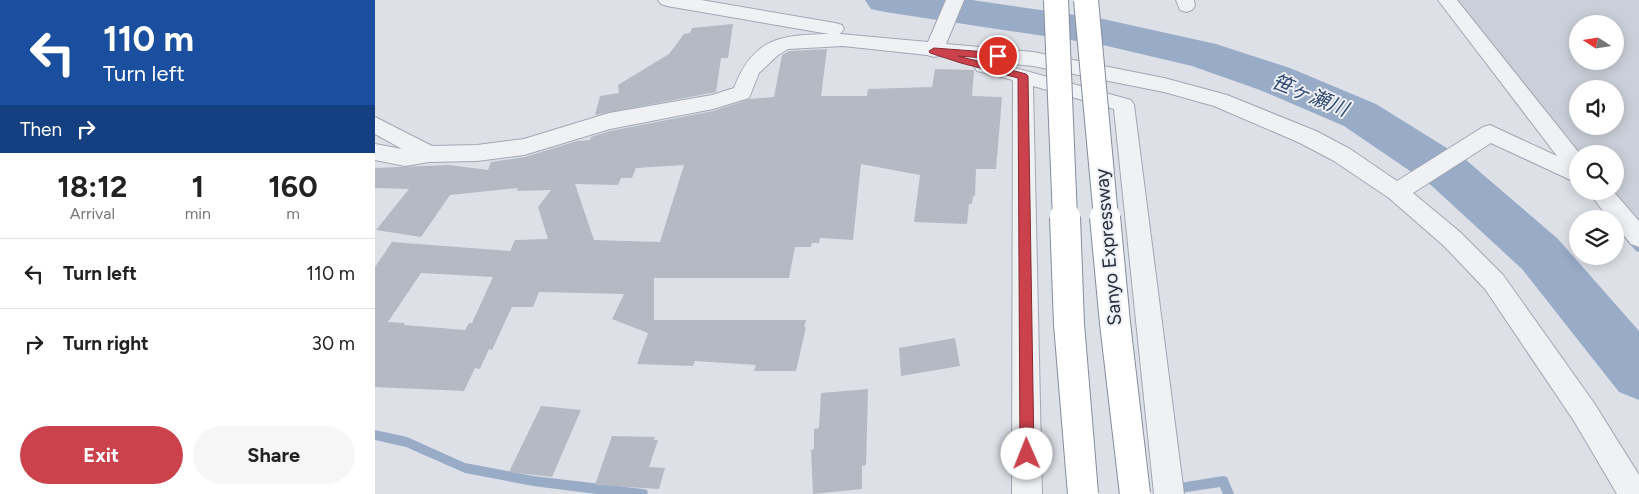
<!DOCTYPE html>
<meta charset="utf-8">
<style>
:root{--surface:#fff;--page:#f6f6f6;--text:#222;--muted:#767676;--line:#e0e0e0;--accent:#cc424c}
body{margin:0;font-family:Figtree,"Noto Sans JP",sans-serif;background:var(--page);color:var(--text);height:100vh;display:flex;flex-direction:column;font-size:19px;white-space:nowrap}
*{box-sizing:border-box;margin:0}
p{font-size:16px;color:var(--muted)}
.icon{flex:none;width:28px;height:28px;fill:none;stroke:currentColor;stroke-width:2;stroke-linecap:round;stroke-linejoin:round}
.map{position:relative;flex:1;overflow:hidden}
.panel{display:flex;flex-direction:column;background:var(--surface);width:375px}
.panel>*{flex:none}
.banner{background:#1a4fa0;color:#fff;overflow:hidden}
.needle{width:32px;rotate:282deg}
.tools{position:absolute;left:1194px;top:15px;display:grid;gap:10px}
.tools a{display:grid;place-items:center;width:55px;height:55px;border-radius:50%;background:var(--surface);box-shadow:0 2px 12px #0003;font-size:25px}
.pin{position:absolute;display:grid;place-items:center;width:42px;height:42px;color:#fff;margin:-21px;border:2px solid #fff;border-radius:50%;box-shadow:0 1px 5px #0007}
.me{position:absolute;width:55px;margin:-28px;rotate:359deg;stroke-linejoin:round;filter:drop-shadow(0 0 4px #0008)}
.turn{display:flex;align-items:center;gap:18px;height:105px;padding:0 20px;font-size:22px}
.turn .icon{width:65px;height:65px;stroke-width:2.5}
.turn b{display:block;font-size:35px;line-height:42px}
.then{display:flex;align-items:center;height:48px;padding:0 20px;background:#0003;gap:10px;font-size:19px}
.eta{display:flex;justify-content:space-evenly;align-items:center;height:85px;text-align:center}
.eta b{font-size:30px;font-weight:700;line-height:35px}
.action{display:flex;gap:10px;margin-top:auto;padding:10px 20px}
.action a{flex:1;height:58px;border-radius:30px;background:var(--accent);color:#fff;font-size:20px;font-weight:700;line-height:58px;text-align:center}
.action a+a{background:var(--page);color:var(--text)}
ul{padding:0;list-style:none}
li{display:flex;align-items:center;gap:15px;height:70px;padding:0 20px;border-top:1px solid var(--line)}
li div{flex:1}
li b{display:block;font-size:19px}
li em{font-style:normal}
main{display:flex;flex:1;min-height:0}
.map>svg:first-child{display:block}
</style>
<main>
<section class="panel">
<div class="banner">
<div class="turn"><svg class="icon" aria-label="left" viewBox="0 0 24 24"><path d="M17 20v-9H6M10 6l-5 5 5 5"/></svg><div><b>110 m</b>Turn left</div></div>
<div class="then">Then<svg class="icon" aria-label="right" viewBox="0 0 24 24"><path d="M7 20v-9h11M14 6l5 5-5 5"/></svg></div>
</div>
<div class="eta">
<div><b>18:12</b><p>Arrival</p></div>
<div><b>1</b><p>min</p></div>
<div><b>160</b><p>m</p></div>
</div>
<ul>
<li><svg class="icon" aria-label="left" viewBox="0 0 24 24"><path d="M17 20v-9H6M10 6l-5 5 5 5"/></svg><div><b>Turn left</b></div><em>110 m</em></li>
<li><svg class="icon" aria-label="right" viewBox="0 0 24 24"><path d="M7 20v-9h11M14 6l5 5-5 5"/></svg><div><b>Turn right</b></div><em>30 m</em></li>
</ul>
<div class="action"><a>Exit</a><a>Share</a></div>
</section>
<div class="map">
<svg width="1264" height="494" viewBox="0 0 1264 494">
<rect width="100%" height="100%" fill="#dde0e7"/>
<!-- built -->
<path fill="#cbcfd9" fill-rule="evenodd" d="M 1080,0 L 1264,0 L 1264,225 L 1235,191 L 1240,191 L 1240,154 L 1205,154 ZM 1202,24 L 1240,24 L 1240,61 L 1202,61 ZM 1202,89 L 1240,89 L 1240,126 L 1202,126 Z"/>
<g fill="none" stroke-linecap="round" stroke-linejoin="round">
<!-- stream -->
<path fill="#98abc7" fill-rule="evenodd" d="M 1240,218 L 1243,219 L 1264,242 L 1264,252 L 1261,251 L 1240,227 L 1240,219 L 1237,219 Z
M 0,430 L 32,437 L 90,463 L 158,476 L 268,489 L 272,490 L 273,494 L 222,494 L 158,486 L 90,473 L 31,447 L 0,440 Z
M 848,476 L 852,477 L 859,494 L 848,494 L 845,487 L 805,493 L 801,492 L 800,488 L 801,484 L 805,483 Z"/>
<!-- river -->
<path fill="#98abc7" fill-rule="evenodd" d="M 490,0 L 597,0 L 728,19 L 841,44 L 915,68 L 1001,104 L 1091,160 L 1183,239 L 1264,331 L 1264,400 L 1244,392 L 1147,269 L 1057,186 L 969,126 L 885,90 L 817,66 L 728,45 L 510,12 L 496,9 Z"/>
</g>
<!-- building -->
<path fill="#b4b9c3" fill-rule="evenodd" d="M 358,24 L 353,58 L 346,58 L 341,92 L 220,115 L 225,96 L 244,93 L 243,85 L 294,54 L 309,34 L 315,33 L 317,28 Z
M 452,49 L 446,96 L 492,96 L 493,89 L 557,87 L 560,69 L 599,70 L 597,96 L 627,97 L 625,122 L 621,169 L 601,169 L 600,196 L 598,196 L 597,204 L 594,204 L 592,224 L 539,222 L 545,175 L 486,164 L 478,240 L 445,238 L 444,243 L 437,243 L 436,247 L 420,247 L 414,278 L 279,278 L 279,320 L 431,320 L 429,327 L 431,327 L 421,371 L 379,371 L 381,365 L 320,361 L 318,366 L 262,364 L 273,333 L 237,319 L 249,294 L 164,292 L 158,307 L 137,307 L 117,350 L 114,349 L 105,369 L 100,368 L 89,391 L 0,387 L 0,267 L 17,242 L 135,251 L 140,240 L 173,239 L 163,207 L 176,190 L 142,191 L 143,188 L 75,195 L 46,237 L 1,230 L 34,189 L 0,188 L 0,168 L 74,165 L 113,170 L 116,162 L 150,157 L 202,141 L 215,140 L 216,137 L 235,131 L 338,111 L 375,99 L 399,97 L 407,55 L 414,51 ZM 309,165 L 285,242 L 219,240 L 200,184 L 243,185 L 246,178 L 257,178 L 261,168 ZM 46,273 L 118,277 L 97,323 L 94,323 L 90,330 L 29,325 L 30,323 L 13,322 Z
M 580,338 L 585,366 L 526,376 L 524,348 Z
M 493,389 L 491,465 L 487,466 L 487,489 L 438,494 L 436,450 L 439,449 L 439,429 L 444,428 L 446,393 Z
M 166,406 L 206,410 L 177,477 L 134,472 Z
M 237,436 L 280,437 L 279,440 L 283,440 L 274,467 L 290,468 L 284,489 L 220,485 Z"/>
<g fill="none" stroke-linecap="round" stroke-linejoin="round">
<defs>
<path id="minor" d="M 283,0 L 326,0 L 460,23 L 467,25 L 469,29 L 465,34 L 553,42 L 571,0 L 589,0 L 571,44 L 658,52 L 789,78 L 852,95 L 941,131 L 975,149 L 1022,181 L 1108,127 L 1115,125 L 1182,156 L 1063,0 L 1082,0 L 1205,154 L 1202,154 L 1202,183 L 1116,143 L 1038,193 L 1085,232 L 1128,275 L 1219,403 L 1264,475 L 1264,494 L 1242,494 L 1199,421 L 1110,289 L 1069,246 L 1014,198 L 959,161 L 925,143 L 839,106 L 789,92 L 658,66 L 618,62 L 756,100 L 759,105 L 809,494 L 779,494 L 739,109 L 658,86 L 667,494 L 637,494 L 638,80 L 602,71 L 599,66 L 602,61 L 606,60 L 564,56 L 559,57 L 552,55 L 468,46 L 413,49 L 403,55 L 384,73 L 374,98 L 338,109 L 235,129 L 149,155 L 102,161 L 54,162 L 30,166 L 0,160 L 0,144 L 27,149 L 0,134 L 0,117 L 57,146 L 102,145 L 149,139 L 234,113 L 337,95 L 359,88 C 378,38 405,35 454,34 L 292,6 L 286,4 Z
M 801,0 L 819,0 L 820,6 L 817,10 L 811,12 L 805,10 Z
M 1213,191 L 1238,191 L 1264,221 L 1264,247 L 1256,244 L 1240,225 L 1240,219 L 1234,219 Z"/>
</defs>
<!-- minor casing -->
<use href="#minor" stroke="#a3a7b1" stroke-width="2"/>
<!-- minor -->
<use href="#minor" fill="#eff1f5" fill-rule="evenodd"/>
<defs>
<path id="motorway-bridge-far1" d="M 681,0 L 690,218
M 711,0 L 731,218"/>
<path id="motorway-bridge" d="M 690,217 L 694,324 L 708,494
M 730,217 L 740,323 L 760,494"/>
</defs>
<!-- motorway-bridge-far1 casing -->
<use href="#motorway-bridge-far1" stroke="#858c9d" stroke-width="26" stroke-linecap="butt"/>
<!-- motorway-bridge casing -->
<use href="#motorway-bridge" stroke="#858c9d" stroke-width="32" stroke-linecap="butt"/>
<!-- motorway-bridge-far1 -->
<use href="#motorway-bridge-far1" stroke="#fff" stroke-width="24"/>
<!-- motorway-bridge -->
<use href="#motorway-bridge" stroke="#fff" stroke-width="30"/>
</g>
<!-- route -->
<path fill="#cc424c" stroke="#852b31" d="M 559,48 L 626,53 L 627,56 L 623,59 L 583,56 L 651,74 L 653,76 L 659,454 L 657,459 L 652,461 L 647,459 L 645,454 L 643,78 L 586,63 L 555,53 L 554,51 Z"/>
<g text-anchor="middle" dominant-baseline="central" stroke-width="4" stroke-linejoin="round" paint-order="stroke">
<!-- street labels -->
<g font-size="19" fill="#272d3d" stroke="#eceff4">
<text transform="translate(733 247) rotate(-95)">Sanyo Expressway</text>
</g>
<!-- water labels -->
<g font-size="20" font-style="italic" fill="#314970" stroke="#eceff4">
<text transform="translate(935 95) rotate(22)">笹ヶ瀬川</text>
</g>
</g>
</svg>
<div class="tools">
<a><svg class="needle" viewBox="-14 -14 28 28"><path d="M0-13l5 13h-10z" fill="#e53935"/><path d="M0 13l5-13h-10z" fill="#767676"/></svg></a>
<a><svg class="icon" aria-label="sound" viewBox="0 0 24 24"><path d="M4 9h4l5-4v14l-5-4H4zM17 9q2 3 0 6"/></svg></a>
<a><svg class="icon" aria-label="search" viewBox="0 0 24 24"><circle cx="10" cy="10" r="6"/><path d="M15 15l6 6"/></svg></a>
<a><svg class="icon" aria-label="layers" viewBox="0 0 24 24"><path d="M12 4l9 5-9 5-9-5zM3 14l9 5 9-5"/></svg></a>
</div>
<div class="pin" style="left:623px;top:56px;background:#d93025"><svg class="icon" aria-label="arrive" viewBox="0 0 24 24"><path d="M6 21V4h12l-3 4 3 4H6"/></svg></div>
<svg class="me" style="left:652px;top:454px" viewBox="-20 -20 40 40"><circle r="19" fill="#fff"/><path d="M0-13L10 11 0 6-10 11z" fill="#cc424c"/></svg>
</div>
</main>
